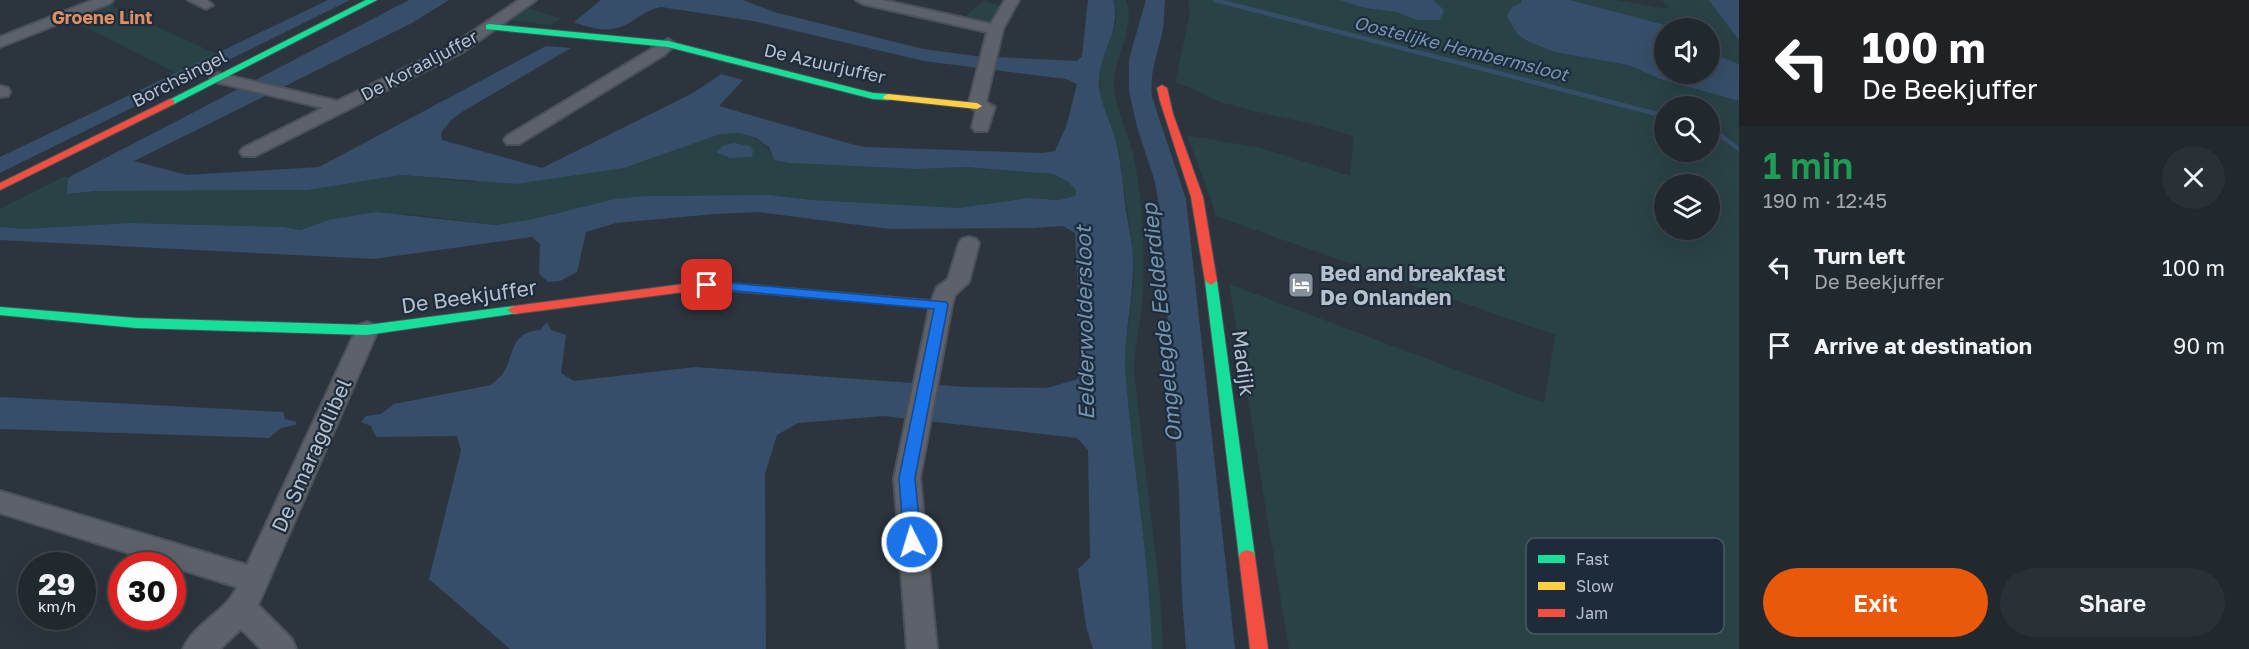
<!DOCTYPE html>
<meta charset="utf-8">
<style>
:root{--surface:#21282e;--page:#293036;--text:#f1f3f6;--muted:#a2a6aa;--line:#3e444a;--accent:#ea580c}
body{margin:0;font-family:"Golos Text",sans-serif;background:var(--page);color:var(--text);height:100vh;display:flex;flex-direction:column;font-size:22px;white-space:nowrap}
*{box-sizing:border-box;margin:0}
p{font-size:20px;color:var(--muted)}
.icon{flex:none;width:33px;height:33px;fill:none;stroke:currentColor;stroke-width:2;stroke-linecap:round;stroke-linejoin:round}
.map{position:relative;flex:1;overflow:hidden}
.panel{display:flex;flex-direction:column;background:var(--surface);width:510px}
.panel>*{flex:none}
.guide{background:#202124;color:#fff;overflow:hidden}
.tools{position:absolute;left:1654px;top:18px;display:grid;gap:12px}
.tools a{display:grid;place-items:center;width:66px;height:66px;border-radius:50%;background:var(--surface);box-shadow:0 6px 24px #0002,0 0 0 2px var(--line);font-size:30px}
.speed{position:absolute;left:18px;top:552px;display:flex;gap:12px;font-size:30px;font-weight:700;text-align:center}
.speed>*{display:grid;place-content:center;width:78px;height:78px;border-radius:50%;background:var(--surface);box-shadow:0 6px 24px #0002,0 0 0 2px var(--line);line-height:1}
.speed small{font-size:15px;font-weight:400}
.speed .limit{border:9px solid #d22;background:#fff;color:#111}
.pin{position:absolute;display:grid;place-items:center;width:51px;height:51px;color:#fff;margin:-26px;border-radius:12px;box-shadow:0 3px 9px #0006}
.me{position:absolute;width:66px;margin:-33px;rotate:355deg;stroke-linejoin:round;filter:drop-shadow(0 0 4px #0008)}
.turn{display:flex;align-items:center;gap:21px;height:126px;padding:0 24px;font-size:27px}
.turn .icon{width:78px;height:78px;stroke-width:2.5}
.turn b{display:block;font-size:42px;line-height:51px}
.round{display:grid;place-items:center;flex:none;width:63px;height:63px;border-radius:32px;background:var(--page)}
.headline{display:flex;align-items:center;justify-content:space-between;height:102px;padding:0 24px}
h1{font-size:36px;font-weight:600;line-height:45px;color:#1e9e55}
.button{display:flex;gap:12px;margin-top:auto;padding:12px 24px}
.button a{flex:1;height:69px;border-radius:36px;background:var(--accent);color:#fff;font-size:24px;font-weight:600;line-height:69px;text-align:center}
.button a+a{background:var(--page);color:var(--text)}
ul{padding:0;list-style:none}
li{display:flex;align-items:center;gap:18px;height:78px;padding:0 24px}
li div{flex:1}
li b{display:block;font-size:22px}
li em{font-style:normal}
main{display:flex;flex:1;min-height:0}
.map>svg:first-child{display:block}
</style>
<main>
<div class="map">
<svg width="1739" height="649" viewBox="0 0 1739 649">
<rect width="100%" height="100%" fill="#2c353e"/>
<!-- green -->
<path fill="#284245" fill-rule="evenodd" d="M 1113,0 L 1126,0 C 1137,28 1113,56 1114,84 C 1115,109 1127,130 1133,154 C 1137,170 1139,188 1141,204 C 1143,237 1145,271 1142,304 C 1140,327 1134,348 1134,372 L 1160,594 L 1163,649 L 1152,649 L 1142,524 L 1125,382 L 1125,350 L 1134,280 L 1132,245 L 1119,154 L 1101,99 L 1099,82 L 1099,68 L 1116,22 L 1116,11 Z
M 1188,0 L 1339,0 L 1365,8 L 1397,12 L 1416,20 L 1444,10 L 1434,0 L 1522,0 L 1529,42 L 1554,52 L 1628,65 L 1660,79 L 1739,101 L 1739,649 L 1289,649 L 1229,284 L 1544,403 L 1555,335 L 1215,216 L 1212,202 L 1187,135 L 1261,148 L 1350,176 L 1354,136 C 1312,122 1269,116 1227,104 C 1208,99 1195,87 1175,83 L 1190,13 ZM 1665,106 L 1710,106 L 1710,152 L 1665,152 ZM 1665,184 L 1710,184 L 1710,230 L 1665,230 Z
M 1570,0 L 1618,0 L 1665,9 L 1669,6 L 1661,0 L 1709,0 L 1739,40 L 1739,64 L 1710,52 L 1710,28 L 1677,28 Z
M 984,1 L 1005,7 L 991,22 L 965,16 Z
M 109,5 L 217,54 L 176,73 L 71,20 Z
M 528,8 L 561,19 L 549,25 L 510,20 Z
M 739,133 C 757,138 767,142 774,160 L 788,163 L 918,169 L 966,167 L 1053,174 L 1068,182 L 1076,190 L 1075,196 L 1058,200 L 1028,198 L 958,208 L 812,200 L 769,195 L 646,196 L 565,211 L 529,220 L 495,225 L 409,214 L 328,220 L 301,230 L 284,227 L 129,223 L 24,229 L 0,227 L 0,209 L 65,176 L 68,178 L 68,194 L 97,191 L 308,190 L 402,175 L 470,182 L 624,168 L 721,134 Z"/>
<!-- water -->
<path fill="#364e69" d="M 328,0 L 350,0 L 0,173 L 0,157 Z
M 409,0 L 449,0 L 412,23 L 134,161 L 187,175 L 319,167 L 546,46 L 571,48 L 462,112 L 451,120 L 441,133 L 442,140 L 542,168 L 693,93 L 721,74 L 743,80 L 719,106 L 851,144 L 866,147 L 1043,153 L 1055,151 L 1067,124 L 1077,84 L 1066,79 L 924,61 L 753,21 L 661,7 C 643,10 633,24 617,28 C 603,32 587,27 574,22 L 601,0 L 743,0 L 774,12 L 923,49 L 975,56 L 1077,61 L 1082,56 L 1088,0 L 1113,0 C 1123,30 1096,56 1099,87 C 1101,104 1109,118 1114,135 C 1121,159 1123,186 1126,211 C 1128,223 1131,235 1132,247 C 1137,292 1121,337 1126,382 C 1134,471 1149,560 1152,649 L 1093,649 L 1086,626 L 1078,569 L 1090,558 L 1088,450 L 1077,438 L 883,416 L 798,423 L 777,435 L 765,474 L 766,649 L 510,649 L 429,579 L 461,450 L 457,436 L 376,437 L 371,426 L 361,422 L 366,416 L 381,414 L 394,404 L 491,385 C 494,382 499,378 502,375 C 516,355 508,333 540,330 L 547,322 L 551,330 L 566,335 L 561,373 L 574,381 L 695,367 L 966,387 L 1047,388 L 1078,379 L 1081,355 L 1075,233 L 1063,226 L 1033,228 L 890,229 L 759,212 L 715,214 L 616,223 L 586,232 L 577,272 L 560,281 L 548,282 L 539,273 L 540,244 L 532,237 L 374,259 L 0,240 L 0,227 L 24,229 L 129,223 L 284,227 L 301,230 L 328,220 L 376,212 L 495,225 L 529,220 L 615,199 L 646,196 L 769,195 L 812,200 L 958,208 L 1028,198 L 1058,200 L 1075,196 L 1076,190 L 1068,182 L 1053,174 L 966,167 L 918,169 L 789,163 L 774,160 L 769,147 L 756,138 L 739,133 L 721,134 L 624,168 L 516,184 L 402,175 L 308,190 L 97,191 L 67,194 L 68,178 L 73,175 Z
M 1146,0 L 1165,0 C 1164,10 1164,20 1163,29 C 1158,53 1149,72 1152,97 L 1186,199 L 1235,649 L 1186,649 L 1182,598 L 1179,492 L 1161,217 L 1155,182 L 1137,127 L 1129,91 L 1129,59 Z
M 1339,0 L 1434,0 L 1444,10 L 1440,20 L 1416,20 L 1397,12 L 1365,8 Z
M 1522,0 L 1570,0 L 1677,28 L 1665,28 L 1665,74 L 1710,74 L 1710,52 L 1739,64 L 1739,101 L 1660,79 L 1628,65 L 1554,52 L 1529,42 L 1517,34 L 1507,16 L 1512,7 L 1521,3 Z
M 1709,0 L 1739,0 L 1739,40 L 1737,38 Z
M 733,143 L 750,146 L 753,150 L 752,157 L 730,158 L 716,152 L 723,146 Z
M 0,397 L 283,412 L 285,419 L 297,422 L 295,425 L 281,428 L 269,438 L 0,429 Z"/>
<g fill="none" stroke-linecap="round" stroke-linejoin="round">
<!-- stream -->
<path stroke="#364e69" stroke-width="4.5" d="M 1215,0 L 1665,116
M 1710,128 L 1739,149"/>
<defs>
<path id="street" d="M 93,0 L 113,0 L 111,3 L 0,47 L 0,37 Z
M 188,0 L 207,0 L 213,5 L 206,9 Z
M 519,0 L 536,0 L 463,52 L 255,156 L 243,156 L 240,152 L 243,148 L 323,108 L 212,81 L 210,78 L 218,73 L 337,101 L 451,46 Z
M 856,0 L 883,0 L 991,24 L 1005,0 L 1019,0 L 1003,29 L 986,102 L 995,107 L 987,131 L 975,131 L 972,127 L 976,111 L 968,106 L 987,32 L 863,4 Z
M 668,39 L 676,44 L 664,55 L 519,144 L 507,144 L 504,140 L 507,136 Z
M 0,86 L 8,88 L 10,92 L 8,96 L 0,97 Z
M 969,237 L 976,239 L 979,243 L 969,282 L 955,295 L 952,305 L 920,478 L 937,649 L 907,649 L 894,478 L 930,305 L 937,287 L 948,279 L 959,243 L 962,239 Z
M 367,322 L 375,325 L 378,330 L 258,605 L 292,639 L 296,649 L 261,649 L 241,629 L 220,649 L 183,649 C 194,623 225,613 237,587 L 0,513 L 0,491 L 247,565 L 356,330 L 359,325 Z"/>
<path id="fast" d="M 366,0 L 377,0 L 174,104 L 170,105 L 165,102 Z
M 489,24 L 668,41 L 873,93 L 888,94 L 893,97 L 888,100 L 873,99 L 668,47 L 486,29 L 486,25 Z
M 1211,277 L 1217,281 L 1255,557 L 1253,562 L 1247,564 L 1241,562 L 1239,557 L 1205,281 Z
M 514,306 L 519,307 L 521,310 L 519,313 L 367,335 L 136,328 L 0,315 L 0,307 L 136,318 L 367,325 Z"/>
<path id="slow" d="M 888,94 L 977,103 L 982,106 L 977,109 L 884,99 L 883,97 Z"/>
<path id="jam" d="M 1162,85 L 1167,88 L 1173,114 L 1203,197 L 1217,281 L 1211,285 L 1205,281 L 1191,197 L 1160,101 L 1157,88 Z
M 170,99 L 174,100 L 174,104 L 0,190 L 0,183 Z
M 707,281 L 941,301 L 948,305 L 941,309 L 707,289 L 514,314 L 507,310 L 514,306 Z
M 1247,550 L 1253,552 L 1255,557 L 1268,649 L 1250,649 L 1239,557 L 1241,552 Z"/>
</defs>
<!-- street casing -->
<use href="#street" stroke="#4b5158" stroke-width="4"/>
<!-- fast casing -->
<use href="#fast" stroke="#4b5158" stroke-width="2"/>
<!-- slow casing -->
<use href="#slow" stroke="#4b5158" stroke-width="2"/>
<!-- jam casing -->
<use href="#jam" stroke="#4b5158" stroke-width="2"/>
<!-- street -->
<use href="#street" fill="#5d626a" fill-rule="evenodd"/>
<!-- fast -->
<use href="#fast" fill="#16e098" fill-rule="evenodd"/>
<!-- slow -->
<use href="#slow" fill="#ffcf43" fill-rule="evenodd"/>
<!-- jam -->
<use href="#jam" fill="#f24e42" fill-rule="evenodd"/>
</g>
<!-- route -->
<path fill="#1a73e8" stroke="#114b97" stroke-width="1.5" d="M 707,281 L 946,302 L 948,305 L 915,478 L 921,542 L 918,547 L 912,549 L 906,547 L 904,542 L 899,478 L 934,309 L 702,288 L 700,285 Z"/>
<!-- icons -->
<defs>
<symbol id="hotel-square" viewBox="-11 -11 22 22"><rect x="-9" y="-9" width="18" height="18" rx="4" fill="#86909c" stroke="#1e2b3a"/><path d="M-6-4.5h1.5V1H6V5H4.5V3h-9V5H-6ZM-4 0a1.8 1.8 0 1 1 3.6 0ZM.5 0V-2.5h3Q6-2.5 6 0Z" fill="#fff"/></symbol>
</defs>
<g fill-rule="evenodd">
<use href="#hotel-square" x="1286" y="270" width="30" height="30"/>
</g>
<g text-anchor="middle" dominant-baseline="central" stroke-width="4.5" stroke-linejoin="round" paint-order="stroke">
<!-- far-neighbourhood labels -->
<g font-size="18" font-weight="bold" fill="#df8f61" stroke="#1e2b3a">
<text x="102" y="17">Groene Lint</text>
</g>
<!-- far-water labels -->
<g font-size="18" font-style="italic" fill="#7494b3" stroke="#1e2b3a">
<text transform="translate(1461 48) rotate(14)">Oostelijke Hembermsloot</text>
</g>
<!-- far-street labels -->
<g font-size="18" fill="#b7c1ce" stroke="#1e2b3a">
<text transform="translate(825 63) rotate(13)">De Azuurjuffer</text>
<text transform="translate(419 65) rotate(-28)">De Koraaljuffer</text>
<text transform="translate(179 78) rotate(-27)">Borchsingel</text>
</g>
<!-- poi labels -->
<g font-size="21" font-weight="bold" fill="#b7c1ce" stroke="#1e2b3a" text-anchor="start">
<text x="1320" y="273">Bed and breakfast<tspan x="1320" dy="24">De Onlanden</tspan></text>
</g>
<!-- street labels -->
<g font-size="21" fill="#b7c1ce" stroke="#1e2b3a">
<text transform="translate(469 296) rotate(-8)">De Beekjuffer</text>
<text transform="translate(1244 363) rotate(83)">Madijk</text>
<text transform="translate(311 455) rotate(-66)">De Smaragdlibel</text>
</g>
<!-- water labels -->
<g font-size="22" font-style="italic" fill="#7494b3" stroke="#1e2b3a">
<text transform="translate(1084 323) rotate(-91)">Eelderwoldersloot</text>
<text transform="translate(1161 323) rotate(-96)">Omgelegde Eelderdiep</text>
</g>
</g>
<!-- legend -->
<rect x="1526" y="538" width="198" height="96" rx="9" fill="#1e2b3a" stroke="#4c5866" stroke-width="1.5"/>
<rect x="1538" y="555" width="27" height="8" fill="#16e098"/>
<rect x="1538" y="582" width="27" height="8" fill="#ffcf43"/>
<rect x="1538" y="609" width="27" height="8" fill="#f24e42"/>
<g font-size="16" fill="#b7c1ce">
<text x="1576" y="565">Fast</text>
<text x="1576" y="592">Slow</text>
<text x="1576" y="619">Jam</text>
</g>
</svg>
<div class="tools">
<a><svg class="icon" aria-label="sound" viewBox="0 0 24 24"><path d="M4 9h4l5-4v14l-5-4H4zM17 9q2 3 0 6"/></svg></a>
<a><svg class="icon" aria-label="search" viewBox="0 0 24 24"><circle cx="10" cy="10" r="6"/><path d="M15 15l6 6"/></svg></a>
<a><svg class="icon" aria-label="layers" viewBox="0 0 24 24"><path d="M12 4l9 5-9 5-9-5zM3 14l9 5 9-5"/></svg></a>
</div>
<div class="speed"><div>29<small>km/h</small></div><div class="limit">30</div></div>
<div class="pin" style="left:707px;top:285px;background:#d93025"><svg class="icon" aria-label="arrive" viewBox="0 0 24 24"><path d="M6 21V4h12l-3 4 3 4H6"/></svg></div>
<svg class="me" style="left:912px;top:542px" viewBox="-20 -20 40 40"><circle r="17" fill="#1a73e8" stroke="#fff" stroke-width="3"/><path d="M0-11L8 9 0 5-8 9z" fill="#fff"/></svg>
</div>
<section class="panel">
<div class="guide">
<div class="turn"><svg class="icon" aria-label="left" viewBox="0 0 24 24"><path d="M17 20v-9H6M10 6l-5 5 5 5"/></svg><div><b>100 m</b>De Beekjuffer</div></div>
</div>
<div class="headline"><div><h1>1 min</h1><p>190 m · 12:45</p></div><a class="round"><svg class="icon" aria-label="close" viewBox="0 0 24 24"><path d="M6 6l12 12M18 6L6 18"/></svg></a></div>
<ul>
<li><svg class="icon" aria-label="left" viewBox="0 0 24 24"><path d="M17 20v-9H6M10 6l-5 5 5 5"/></svg><div><b>Turn left</b><p>De Beekjuffer</p></div><em>100 m</em></li>
<li><svg class="icon" aria-label="arrive" viewBox="0 0 24 24"><path d="M6 21V4h12l-3 4 3 4H6"/></svg><div><b>Arrive at destination</b></div><em>90 m</em></li>
</ul>
<div class="button"><a>Exit</a><a>Share</a></div>
</section>
</main>
